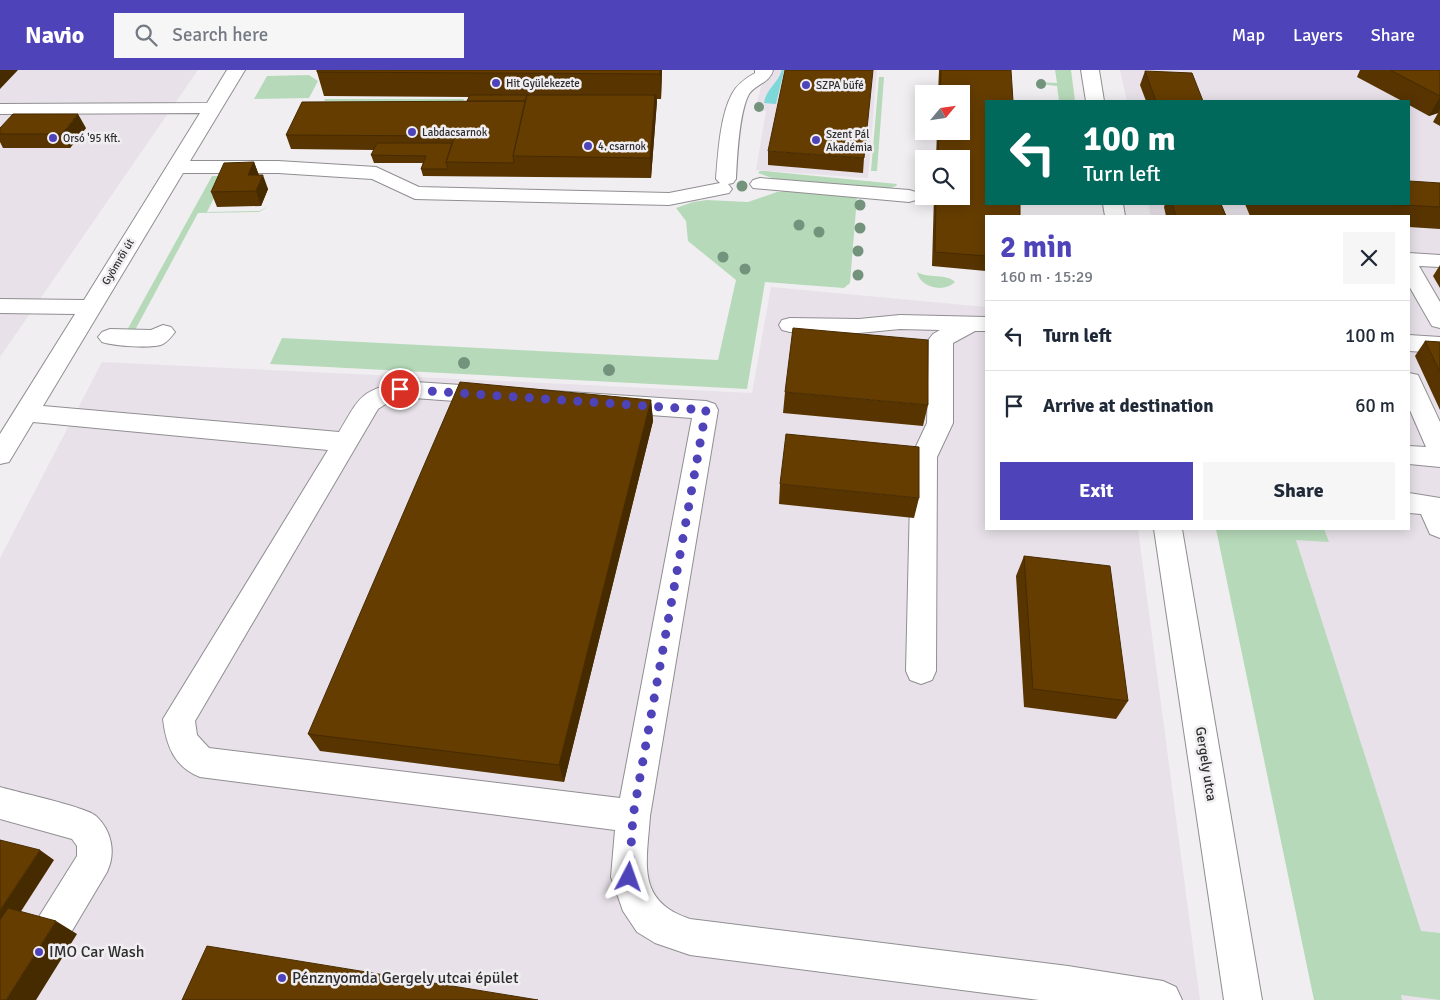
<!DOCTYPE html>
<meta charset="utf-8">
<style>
:root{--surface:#fff;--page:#f6f6f7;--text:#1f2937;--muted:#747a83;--line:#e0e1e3;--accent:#4f43ba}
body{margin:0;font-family:Signika,sans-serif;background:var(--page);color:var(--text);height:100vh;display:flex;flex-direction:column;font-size:19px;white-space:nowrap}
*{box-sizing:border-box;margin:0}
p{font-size:16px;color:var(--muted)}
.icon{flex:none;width:28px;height:28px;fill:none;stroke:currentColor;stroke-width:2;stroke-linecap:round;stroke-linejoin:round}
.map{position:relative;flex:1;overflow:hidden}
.side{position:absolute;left:985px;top:145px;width:425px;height:315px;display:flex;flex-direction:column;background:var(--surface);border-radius:0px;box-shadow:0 2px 12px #0003}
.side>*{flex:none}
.top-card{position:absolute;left:985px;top:30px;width:425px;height:105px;border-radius:0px;box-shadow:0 2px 12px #0003;background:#00695c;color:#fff;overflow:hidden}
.needle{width:32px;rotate:61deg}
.fabs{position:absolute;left:915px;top:15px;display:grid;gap:10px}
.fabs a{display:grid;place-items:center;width:55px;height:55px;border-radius:0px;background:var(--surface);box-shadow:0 2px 12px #0003;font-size:25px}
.pin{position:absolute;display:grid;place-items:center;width:42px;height:42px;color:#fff;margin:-21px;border:2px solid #fff;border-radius:50%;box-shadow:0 1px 5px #0007}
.me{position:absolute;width:55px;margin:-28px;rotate:4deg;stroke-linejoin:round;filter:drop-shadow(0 0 4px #0008)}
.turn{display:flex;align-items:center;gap:18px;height:105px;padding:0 15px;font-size:22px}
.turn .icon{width:65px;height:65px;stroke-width:2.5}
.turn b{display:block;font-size:35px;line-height:42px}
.round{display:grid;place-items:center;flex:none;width:52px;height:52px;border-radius:0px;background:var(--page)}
.headline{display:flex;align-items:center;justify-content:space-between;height:85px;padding:0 15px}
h1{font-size:30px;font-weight:700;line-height:38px;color:var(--accent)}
.action{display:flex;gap:10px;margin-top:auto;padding:10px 15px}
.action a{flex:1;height:58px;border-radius:0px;background:var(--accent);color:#fff;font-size:20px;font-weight:700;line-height:58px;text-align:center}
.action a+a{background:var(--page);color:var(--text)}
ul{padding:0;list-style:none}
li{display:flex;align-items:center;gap:15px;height:70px;padding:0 15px;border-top:1px solid var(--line)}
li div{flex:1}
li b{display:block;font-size:19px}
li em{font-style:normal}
header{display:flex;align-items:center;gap:30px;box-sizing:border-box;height:70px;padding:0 25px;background:var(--accent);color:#fff}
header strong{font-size:24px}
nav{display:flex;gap:28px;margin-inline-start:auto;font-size:18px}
.search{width:350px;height:45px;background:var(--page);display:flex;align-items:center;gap:12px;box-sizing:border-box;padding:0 18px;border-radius:0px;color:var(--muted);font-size:19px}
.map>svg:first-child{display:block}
</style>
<header>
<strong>Navio</strong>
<div class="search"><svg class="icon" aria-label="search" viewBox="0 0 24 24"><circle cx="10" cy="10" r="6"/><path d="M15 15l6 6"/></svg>Search here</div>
<nav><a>Map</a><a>Layers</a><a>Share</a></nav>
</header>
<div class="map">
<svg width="1440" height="930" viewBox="0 0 1440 930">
<rect width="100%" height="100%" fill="#f0eef1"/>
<!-- built -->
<path fill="#e8e1e9" d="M 0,0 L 198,0 L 0,287 Z
M 766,0 L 877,0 L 868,108 L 756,100 L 766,41 L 755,39 Z
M 1120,0 L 1440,0 L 1440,930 L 1328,930 L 1222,459 L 1409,459 L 1409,146 L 1151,146 L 1148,134 L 1409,134 L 1409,31 L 1127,31 Z
M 771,217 L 986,237 L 986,459 L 1138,459 L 1200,930 L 0,930 L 0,488 L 102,292 L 752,323 Z"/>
<!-- green -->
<path fill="#b6dab9" d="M 1055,0 L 1071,0 L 1075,31 L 1059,31 L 1057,16 L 1039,14 L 1038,12 L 1057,13 Z
M 309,5 L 318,11 L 309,28 L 254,29 L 267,6 Z
M 879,7 L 884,7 L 877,101 L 871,101 Z
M 325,29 L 464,29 L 463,32 L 324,31 Z
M 760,101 L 765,101 L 897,114 L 896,116 L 887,119 L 775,109 L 758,103 Z
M 212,106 L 225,106 L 207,142 L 259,141 L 269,136 L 259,142 L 198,143 L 134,262 L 126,262 Z
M 800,120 L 857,127 L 850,213 L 844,218 L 765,212 L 747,319 L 270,294 L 282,268 L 718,290 L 736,210 L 688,171 L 686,151 L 676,138 L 693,132 L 707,130 L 748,132 L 777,122 Z
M 917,202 C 928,209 946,203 955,212 C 944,223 920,218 917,202 Z
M 1216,459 L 1324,459 L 1329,472 L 1296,470 L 1421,861 L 1440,863 L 1440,930 L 1401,925 L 1402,930 L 1314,930 Z"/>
<!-- water -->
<path fill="#7dd8da" d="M 782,0 L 784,0 L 776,34 L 764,33 C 766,19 778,13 782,0 Z"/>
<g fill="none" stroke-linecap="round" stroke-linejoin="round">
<defs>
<path id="minor" d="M 227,0 L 245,0 L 190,91 L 278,91 L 376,97 L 419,117 L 669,123 L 720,113 L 716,109 C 718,84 720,46 732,24 C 737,14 746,8 755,3 L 755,0 L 773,0 C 770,13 756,14 749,24 C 739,42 737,88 736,109 L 733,113 L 728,114 L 732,119 L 729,123 L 669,135 L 415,129 L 372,109 L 278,103 L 183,103 L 43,336 L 339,362 C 360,327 359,322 400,311 L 706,331 L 715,334 L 718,340 L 650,746 C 647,792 635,831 690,849 L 1068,896 L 1163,911 L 1176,917 L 1182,930 L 1039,930 L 690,885 L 655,873 L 637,862 L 623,841 L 611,807 L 615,760 L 200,707 C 174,697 166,675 163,649 L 328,380 L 33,352 L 9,392 L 0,394 L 0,364 L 75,244 L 0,243 L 0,229 L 84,230 L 200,43 L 0,44 L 0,34 L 207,33 ZM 400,327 L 692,348 L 620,728 L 209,678 L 197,665 L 195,651 L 378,339 L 392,330 Z
M 1081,0 L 1099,0 L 1104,31 L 1086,31 Z
M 760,108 L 909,120 L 916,122 L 919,126 L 916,130 L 909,132 L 753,118 L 750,114 L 753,110 Z
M 1103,134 L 1123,134 L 1125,146 L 1105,146 Z
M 1409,183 L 1440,185 L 1440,197 L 1419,196 L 1440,232 L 1440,258 L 1432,256 L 1409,216 Z
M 900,245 L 986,247 L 986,261 L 975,261 L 953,273 L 953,353 L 937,387 L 936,601 L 932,610 L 921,614 L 910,610 L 906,601 L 911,387 L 927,353 L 929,269 L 933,264 L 940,260 L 900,259 L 859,263 L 790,262 L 782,260 L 779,255 L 782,250 L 790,248 L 859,249 Z
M 163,255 L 171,257 L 175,262 C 172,266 168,271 163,274 C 152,279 114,276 102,272 L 98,267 L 102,262 L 110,259 L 151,260 Z
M 1409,265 L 1440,267 L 1440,283 L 1409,281 Z
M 1409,303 L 1418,305 L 1440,352 L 1440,397 L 1409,394 L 1409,376 L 1426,377 L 1409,338 Z
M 1409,423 L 1440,428 L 1440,468 L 1430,464 L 1421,444 L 1409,443 Z
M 1154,459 L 1182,459 L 1262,930 L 1224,930 Z
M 0,717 C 16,722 87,737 96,746 C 112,761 116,783 107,802 L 66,871 L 53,876 L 40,871 L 35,858 L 40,845 L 77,786 L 77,776 L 72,769 L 0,749 Z"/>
</defs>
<!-- minor casing -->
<use href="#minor" stroke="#908e91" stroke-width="2"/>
<!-- minor -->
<use href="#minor" fill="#fff" fill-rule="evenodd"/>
</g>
<!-- trees -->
<g fill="#74937c">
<circle cx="1041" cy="14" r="5"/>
<circle cx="759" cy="37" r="5"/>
<circle cx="742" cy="116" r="5.5"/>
<circle cx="860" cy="135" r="5.5"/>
<circle cx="799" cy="155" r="5.5"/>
<circle cx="860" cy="158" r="5.5"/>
<circle cx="819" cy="162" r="5.5"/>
<circle cx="858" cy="181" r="5.5"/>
<circle cx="723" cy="187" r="5.5"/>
<circle cx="745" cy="199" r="5.5"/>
<circle cx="858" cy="205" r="5.5"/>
<circle cx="464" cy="293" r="6"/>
<circle cx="609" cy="300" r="6"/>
</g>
<!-- wall -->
<path fill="#573400" d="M 662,0 L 661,29 L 657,29 L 651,108 L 423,106 L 421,99 L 423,93 L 374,93 L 371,85 L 374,80 L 291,79 L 286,65 L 467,31 L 469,27 L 324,26 L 317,2 Z
M 939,0 L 1011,0 L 986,146 L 986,201 L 932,196 L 934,126 L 961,126 L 961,89 L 936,89 L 937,61 L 961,61 L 961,24 L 938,24 Z
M 1360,0 L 1440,0 L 1440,56 L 1433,52 L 1438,43 L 1429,46 L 1409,35 L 1409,31 L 1402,31 L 1357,7 Z
M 1145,1 L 1203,31 L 1146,31 L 1140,15 Z
M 0,58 L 86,58 L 70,78 L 3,78 L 0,72 Z
M 768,81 L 864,88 L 863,103 L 768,95 Z
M 254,92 L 259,105 L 268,119 L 261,136 L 217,137 L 211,122 Z
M 1440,113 L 1440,159 L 1409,157 L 1409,146 L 1250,146 L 1245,134 L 1409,134 Z
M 1165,134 L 1221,134 L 1226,146 L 1166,146 L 1164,137 Z
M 1440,195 L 1440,218 L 1433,206 Z
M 1425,271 L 1440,272 L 1440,340 L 1415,286 Z
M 785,322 L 928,335 L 923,356 L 783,343 Z
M 651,330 L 653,351 L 564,712 L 320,681 L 308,664 Z
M 780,414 L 919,428 L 914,448 L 779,434 Z
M 1024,486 L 1128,631 L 1116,649 L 1024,637 L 1016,506 Z"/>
<!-- shaded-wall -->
<path fill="#472b00" d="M 0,0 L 18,0 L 0,19 Z
M 660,0 L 662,0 L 661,29 L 660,4 Z
M 655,25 L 656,25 L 657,32 L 651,108 L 650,88 Z
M 1440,27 L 1440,39 L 1438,43 L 1429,46 Z
M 78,44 L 86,58 L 70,78 L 62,64 Z
M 254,92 L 259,106 L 248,105 Z
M 263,105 L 268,119 L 261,136 L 256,121 Z
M 651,330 L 653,351 L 564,712 L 559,695 Z
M 40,780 L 54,790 L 0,874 L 0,840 Z
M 56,851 L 77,864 L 36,930 L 6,930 Z"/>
<!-- building -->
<path fill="#653d00" stroke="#472b00" d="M 317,0 L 660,0 L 660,4 L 317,2 Z
M 785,0 L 873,0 L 864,88 L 768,81 Z
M 941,0 L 1011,0 L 1013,31 L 986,31 L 986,134 L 1020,134 L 1020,146 L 986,146 L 986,186 L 935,182 L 936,126 L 961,126 L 961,89 L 938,89 L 939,61 L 961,61 L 961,24 L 940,24 Z
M 1390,0 L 1440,0 L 1440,26 Z
M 1145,1 L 1192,3 L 1203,31 L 1156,31 Z
M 470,25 L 527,25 L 525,31 L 467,31 Z
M 527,25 L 655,25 L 650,88 L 513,86 Z
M 655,25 L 656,25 L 655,38 Z
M 525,31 L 513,86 L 514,93 L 446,92 L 455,66 L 286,65 L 302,32 Z
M 13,44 L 78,44 L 62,64 L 0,64 L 0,58 Z
M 377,73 L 452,73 L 446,92 L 448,99 L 421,99 L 426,86 L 371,85 Z
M 254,92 L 248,105 L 263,105 L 256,121 L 211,122 L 224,93 Z
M 1409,111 L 1440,113 L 1440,137 L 1383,134 L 1409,134 Z
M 1172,134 L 1221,134 L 1226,146 L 1176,146 Z
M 793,258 L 928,270 L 928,335 L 785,322 Z
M 1425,271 L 1440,272 L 1440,302 Z
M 460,312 L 651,330 L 559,695 L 308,664 Z
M 786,364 L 919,377 L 919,428 L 780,414 Z
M 1024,486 L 1110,496 L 1128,631 L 1033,619 Z
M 0,770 L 40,780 L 0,840 Z
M 8,838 L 56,851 L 6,930 L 0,930 L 0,850 Z
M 207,876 L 538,930 L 182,930 Z"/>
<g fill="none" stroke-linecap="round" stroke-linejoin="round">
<!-- route -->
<path stroke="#4f43ba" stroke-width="9" stroke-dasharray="0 16.2" d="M 400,319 L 706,340 L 633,746 L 629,807"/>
</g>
<!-- markers -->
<g fill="#4f43ba" stroke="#f0eef1" stroke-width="2">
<circle cx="496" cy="13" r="5"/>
<circle cx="806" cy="15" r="5"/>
<circle cx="412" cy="62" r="5"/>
<circle cx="53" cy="68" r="5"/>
<circle cx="816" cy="70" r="5"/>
<circle cx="588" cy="76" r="5"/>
<circle cx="39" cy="882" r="5"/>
<circle cx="282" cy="908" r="5"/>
</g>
<g text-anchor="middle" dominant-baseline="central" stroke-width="5" stroke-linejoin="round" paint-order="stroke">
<!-- far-poi labels -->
<g font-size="11" fill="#2f2e2f" stroke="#f0eef1" text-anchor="start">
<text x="506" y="13">Hit Gyülekezete</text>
<text x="816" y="15">SZPA büfé</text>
<text x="422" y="62">Labdacsarnok</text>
<text x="826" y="64">Szent Pál<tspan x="826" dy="13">Akadémia</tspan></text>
<text x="63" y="68">Orsó '95 Kft.</text>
<text x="598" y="76">4. csarnok</text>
</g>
<!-- far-street labels -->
<g font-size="11" fill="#2f2e2f" stroke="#f0eef1">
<text transform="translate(118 192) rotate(-59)">Gyömrői út</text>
</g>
<!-- street labels -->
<g font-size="14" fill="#2f2e2f" stroke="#f0eef1">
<text transform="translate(1206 694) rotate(81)">Gergely utca</text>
</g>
<!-- near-poi labels -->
<g font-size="16" fill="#2f2e2f" stroke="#f0eef1" text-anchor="start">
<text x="49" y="882">IMO Car Wash</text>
<text x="292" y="908">Pénznyomda Gergely utcai épület</text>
</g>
</g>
</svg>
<div class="fabs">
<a><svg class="needle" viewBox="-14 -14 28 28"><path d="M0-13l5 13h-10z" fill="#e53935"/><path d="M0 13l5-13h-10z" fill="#747a83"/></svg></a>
<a><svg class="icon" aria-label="search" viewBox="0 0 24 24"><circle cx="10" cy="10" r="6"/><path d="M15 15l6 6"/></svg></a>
</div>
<div class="pin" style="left:400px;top:319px;background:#d93025"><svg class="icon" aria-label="arrive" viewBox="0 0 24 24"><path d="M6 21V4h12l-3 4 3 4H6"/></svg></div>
<svg class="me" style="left:629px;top:807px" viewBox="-20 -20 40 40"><path d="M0-17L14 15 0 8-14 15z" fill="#4f43ba" stroke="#fff" stroke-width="4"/></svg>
<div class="top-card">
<div class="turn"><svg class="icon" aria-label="left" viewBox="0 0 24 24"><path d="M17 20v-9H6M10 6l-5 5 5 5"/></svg><div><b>100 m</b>Turn left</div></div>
</div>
<section class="side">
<div class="headline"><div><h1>2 min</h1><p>160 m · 15:29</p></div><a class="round"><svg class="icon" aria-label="close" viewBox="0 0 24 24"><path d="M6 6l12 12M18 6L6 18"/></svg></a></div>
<ul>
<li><svg class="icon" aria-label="left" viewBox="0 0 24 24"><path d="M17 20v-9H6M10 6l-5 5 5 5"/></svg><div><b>Turn left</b></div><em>100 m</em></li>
<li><svg class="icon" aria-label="arrive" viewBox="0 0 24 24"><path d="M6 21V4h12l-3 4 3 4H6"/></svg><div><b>Arrive at destination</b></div><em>60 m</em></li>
</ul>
<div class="action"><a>Exit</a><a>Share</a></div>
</section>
</div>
